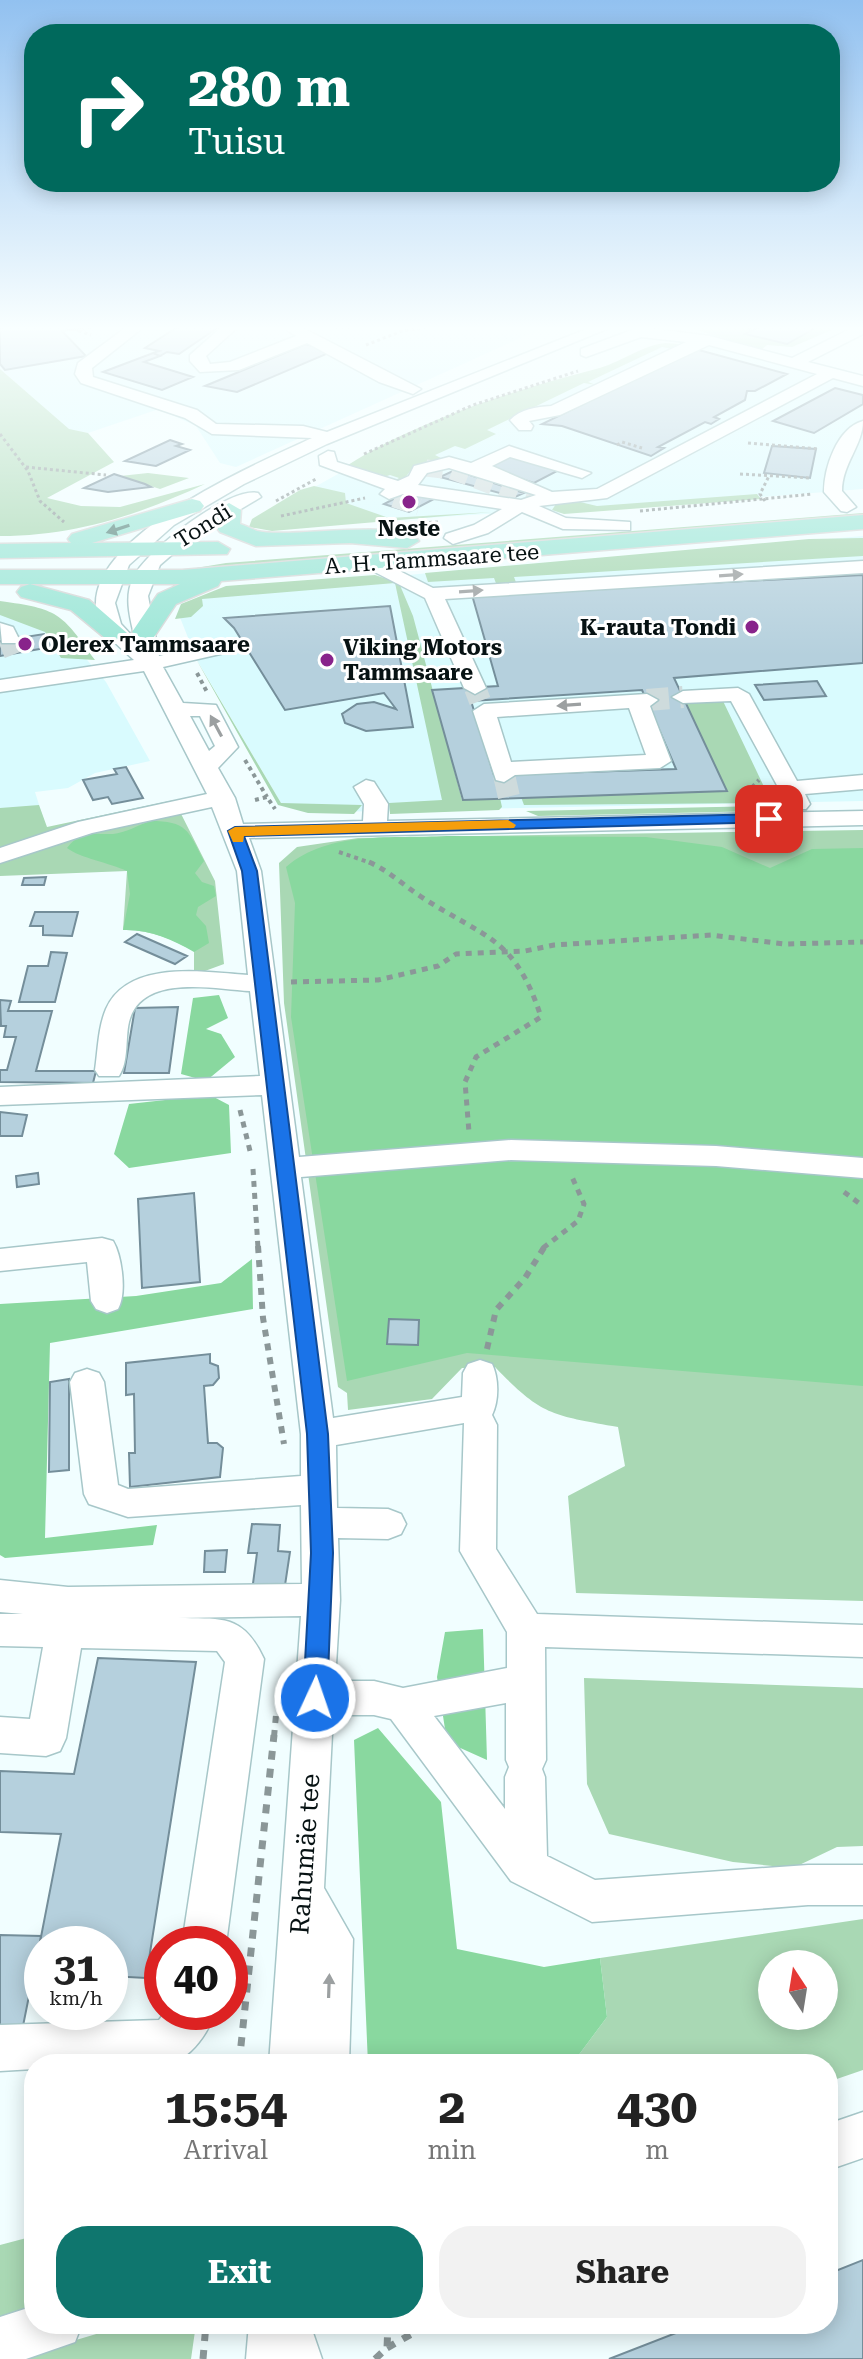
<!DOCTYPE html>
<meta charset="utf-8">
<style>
:root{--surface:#fff;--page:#f2f2f2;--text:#222;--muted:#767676;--accent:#0f766e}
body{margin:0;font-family:"Roboto Serif",serif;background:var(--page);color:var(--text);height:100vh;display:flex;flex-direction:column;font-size:30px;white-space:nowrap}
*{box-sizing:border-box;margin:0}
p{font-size:26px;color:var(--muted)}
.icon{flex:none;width:44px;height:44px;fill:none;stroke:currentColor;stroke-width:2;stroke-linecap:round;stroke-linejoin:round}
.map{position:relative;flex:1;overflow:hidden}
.details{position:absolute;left:24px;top:2054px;width:814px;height:280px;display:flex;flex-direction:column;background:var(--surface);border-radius:32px;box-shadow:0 4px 20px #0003}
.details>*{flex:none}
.top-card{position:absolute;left:24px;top:24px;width:816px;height:168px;border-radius:32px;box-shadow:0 4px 20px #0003;background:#00695c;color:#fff;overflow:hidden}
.needle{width:52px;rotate:348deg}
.fabs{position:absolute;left:758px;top:1950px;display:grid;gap:16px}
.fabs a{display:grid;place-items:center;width:80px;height:80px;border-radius:50%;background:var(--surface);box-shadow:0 4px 20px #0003;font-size:40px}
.speed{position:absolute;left:24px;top:1926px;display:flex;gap:16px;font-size:40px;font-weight:700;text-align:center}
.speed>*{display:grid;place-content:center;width:104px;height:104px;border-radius:50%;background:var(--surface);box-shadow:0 4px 20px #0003;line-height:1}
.speed small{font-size:20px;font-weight:400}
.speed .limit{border:12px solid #d22;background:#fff;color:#111}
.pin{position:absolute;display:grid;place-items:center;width:68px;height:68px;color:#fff;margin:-34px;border-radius:16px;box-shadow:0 4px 12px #0006}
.me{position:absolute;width:88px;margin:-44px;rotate:3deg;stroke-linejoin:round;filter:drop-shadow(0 0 6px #0008)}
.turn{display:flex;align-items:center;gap:28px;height:168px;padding:0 32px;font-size:36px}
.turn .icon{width:104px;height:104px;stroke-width:2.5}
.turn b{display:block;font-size:56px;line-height:68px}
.eta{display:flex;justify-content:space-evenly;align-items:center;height:136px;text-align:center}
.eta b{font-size:48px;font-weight:700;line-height:56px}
.primary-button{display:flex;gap:16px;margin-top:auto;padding:16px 32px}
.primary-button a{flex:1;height:92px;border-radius:32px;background:var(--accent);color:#fff;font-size:32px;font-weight:700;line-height:92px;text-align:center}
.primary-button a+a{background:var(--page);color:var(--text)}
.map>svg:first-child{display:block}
</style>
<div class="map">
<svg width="863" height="2359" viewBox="0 0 863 2359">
<rect width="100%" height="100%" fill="#f1feff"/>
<!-- built -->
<path fill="#d9fbfe" d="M 0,326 L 547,326 L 236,467 L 220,463 L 196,426 L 159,409 L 88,433 L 69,430 L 0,369 Z
M 660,345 L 712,347 L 863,386 L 863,489 L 564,513 L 486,514 L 367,522 L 311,489 L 356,464 Z
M 863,536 L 863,801 L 331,812 L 281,803 L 197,660 L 179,615 L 198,597 L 438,572 Z
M 0,605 L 46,612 L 106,682 L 150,761 L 95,773 L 68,788 L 35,792 L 46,827 L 0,832 Z"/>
<!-- green -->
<path fill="#a9d8b4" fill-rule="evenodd" d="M 684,326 L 768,326 L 746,334 L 786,344 L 819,326 L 841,326 L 792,347 L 767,345 L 761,350 Z
M 665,343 L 679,344 L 673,349 L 662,347 L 588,382 L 596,385 L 584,383 L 487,430 L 496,434 L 465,449 L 455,446 L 435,455 L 441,458 L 414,466 L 402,482 L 394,481 L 399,478 L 390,475 L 381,478 L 348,465 C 419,420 514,390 596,369 C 620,363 640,346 665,343 Z
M 0,369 L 69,429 L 88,433 L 114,462 L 47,498 L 81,506 L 120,507 L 205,484 C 138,515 75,536 0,536 Z
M 148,473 L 189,478 L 160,489 L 120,476 Z
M 314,486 L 345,493 L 346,503 L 389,518 L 492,512 L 272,531 L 249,527 L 252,519 L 300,490 Z
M 757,494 L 761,499 L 564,514 L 552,510 L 556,504 L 580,502 L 597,506 Z
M 863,513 L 863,516 L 196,568 L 226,563 Z
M 863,538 L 863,556 L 514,577 L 517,585 L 497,586 L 494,578 L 428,582 L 425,573 L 809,539 Z
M 375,575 L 399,583 L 413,616 L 462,800 L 500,798 L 502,807 L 499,810 L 390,814 L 389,803 L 442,800 L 395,583 L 202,599 L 203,606 L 191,617 L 175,619 L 181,604 L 226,586 Z
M 0,601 C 58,609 61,612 95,660 L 61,658 L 45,632 L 0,615 Z
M 196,659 L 281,803 L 362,805 L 354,814 L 308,813 L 278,805 Z
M 723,701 L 768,795 L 760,803 L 524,805 L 521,797 L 726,791 L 685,703 Z
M 174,800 L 215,881 L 224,964 L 194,975 L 194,951 C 172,939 149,929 123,930 L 127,871 L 0,876 L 0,808 L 39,805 L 47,827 Z
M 770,806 L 763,811 L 538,816 L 526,811 Z
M 863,830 L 863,1601 L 576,1593 L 568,1496 L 625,1466 L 618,1427 C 552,1415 542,1416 495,1367 L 462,1368 L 432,1399 L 348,1410 L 347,1393 L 338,1387 L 284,1003 L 279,863 L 297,847 L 358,838 Z
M 584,1678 L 863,1688 L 863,1846 L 837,1847 L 793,1868 L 733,1862 L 609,1834 L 587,1784 Z
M 863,1919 L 863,2070 L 828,2082 L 828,2064 L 572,2064 L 607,2017 L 600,1958 ZM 772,1964 L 824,1964 L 824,2016 L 772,2016 Z
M 34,2236 L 34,2313 L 0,2324 L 0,2245 Z
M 130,2324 L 196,2324 L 191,2359 L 12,2359 Z"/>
<!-- forest -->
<path fill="#89d89f" d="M 150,821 C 187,821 188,830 204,861 L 195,873 L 202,882 L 214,886 L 216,896 L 198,907 L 196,915 L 206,926 L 209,943 L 194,952 C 172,939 149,929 123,930 L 130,894 L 127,871 C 110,863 80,858 67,848 C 82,829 92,835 113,834 C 125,833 139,825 150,821 Z
M 447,836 L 646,837 L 722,847 L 770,868 L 812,849 L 863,848 L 863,1386 L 467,1353 L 347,1381 L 291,1017 L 295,903 L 286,867 C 329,830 393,839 447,836 Z
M 219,995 L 228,1018 L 206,1029 L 221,1034 L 235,1057 L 206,1081 L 181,1074 L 193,998 Z
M 210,1095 L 229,1105 L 231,1153 L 129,1168 L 114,1154 L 129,1104 Z
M 252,1259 L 253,1309 L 50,1343 L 45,1538 L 157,1525 L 153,1545 L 5,1558 L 0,1555 L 0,1304 L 136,1296 L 221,1283 Z
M 483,1629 L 487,1760 L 447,1742 L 437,1677 L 445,1632 Z
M 378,1728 L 441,1802 L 457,1949 L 544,1967 L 600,1958 L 607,2017 L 572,2064 L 368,2064 L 354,1740 Z"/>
<!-- building -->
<path fill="#b5d0dd" stroke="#748e9a" stroke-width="2" fill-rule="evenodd" d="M 0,326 L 97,326 L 62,331 L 86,356 L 5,370 L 0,364 Z
M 179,326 L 220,326 L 179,354 L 167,352 L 160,356 L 153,353 L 159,351 L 145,348 Z
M 761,326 L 765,327 L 819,326 L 787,344 L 745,334 Z
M 306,344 L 331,352 L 237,392 L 205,386 Z
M 695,349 L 787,374 L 755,391 L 747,391 L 745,400 L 714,417 L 719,419 L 711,424 L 705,422 L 658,447 L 664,448 L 651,456 L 562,426 L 542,424 Z
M 153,353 L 160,356 L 144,362 L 193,377 L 162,390 L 103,372 Z
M 835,388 L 863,395 L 863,404 L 814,433 L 773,421 Z
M 170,440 L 182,444 L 176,446 L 190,450 L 156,466 L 125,461 Z
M 772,446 L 816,449 L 810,478 L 764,473 Z
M 511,453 L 561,469 L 534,483 L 484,467 Z
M 455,470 L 524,493 L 515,497 L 440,477 Z
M 114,474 L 145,484 L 151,487 L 108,492 L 84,488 Z
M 409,491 L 434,499 L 409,512 L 384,504 Z
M 863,575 L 863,663 L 674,678 L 727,791 L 463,800 L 432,690 L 498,686 L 472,595 ZM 642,690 L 676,769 L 494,775 L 471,701 Z
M 390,606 L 413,727 L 366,731 L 345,723 L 342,714 L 357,704 L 374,702 L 396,709 L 384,693 L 285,710 L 234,628 L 224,618 Z
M 44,634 L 51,647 L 0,656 L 0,641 Z
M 817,681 L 826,696 L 764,700 L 755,685 Z
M 126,767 L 143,798 L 112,804 L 108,797 L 93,800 L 83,780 L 117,774 L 114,769 Z
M 46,877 L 44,885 L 22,885 L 24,878 Z
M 35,912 L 78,912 L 72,936 L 43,935 L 43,926 L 30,926 Z
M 137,934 L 187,956 L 175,964 L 125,942 Z
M 51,952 L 67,953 L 55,1002 L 19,1002 L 28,966 L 48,966 Z
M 0,1000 L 11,1001 L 8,1011 L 52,1011 L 36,1071 L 96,1071 L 93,1083 L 0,1082 L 0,1070 L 7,1070 L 16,1037 L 4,1037 L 6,1026 L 1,1026 Z
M 178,1007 L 169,1073 L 124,1073 L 135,1008 Z
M 0,1112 L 27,1115 L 22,1136 L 0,1136 Z
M 38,1173 L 39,1184 L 17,1187 L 16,1176 Z
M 194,1193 L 200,1282 L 142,1288 L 138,1199 Z
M 389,1319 L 419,1320 L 418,1345 L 387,1344 Z
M 210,1354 L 210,1363 L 218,1366 L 219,1378 L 213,1385 L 204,1386 L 208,1443 L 217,1443 L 223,1448 L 220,1477 L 130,1487 L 129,1453 L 135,1453 L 134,1394 L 126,1395 L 126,1363 Z
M 69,1379 L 69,1470 L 49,1472 L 50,1382 Z
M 252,1524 L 280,1525 L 278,1551 L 290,1552 L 284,1592 L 252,1591 L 257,1553 L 248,1553 Z
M 227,1550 L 225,1572 L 204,1572 L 205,1551 Z
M 98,1658 L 196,1662 L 146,1978 L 110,1976 L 110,1944 L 42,1944 L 42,1973 L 34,1973 L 61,1834 L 0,1832 L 0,1771 L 74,1774 Z
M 0,1935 L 41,1936 L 23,2026 L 0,2025 Z
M 863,2260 L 863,2359 L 609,2359 L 699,2324 L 828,2324 L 828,2274 Z"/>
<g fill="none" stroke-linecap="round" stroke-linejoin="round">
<!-- minor-tunnel-far1 -->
<path stroke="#cedbdc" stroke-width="17" stroke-dasharray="17 9" stroke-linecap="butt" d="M 426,468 L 452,471 L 532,501
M 394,499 L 419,507"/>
<!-- minor-tunnel -->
<path stroke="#cedbdc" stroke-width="22" stroke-dasharray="22 11" stroke-linecap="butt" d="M 9,639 L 15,654
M 475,688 L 480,701
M 647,700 L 683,697
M 504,775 L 509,797"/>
<defs>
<path id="minor" d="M 128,326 L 145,326 L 92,368 L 93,377 L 197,410 L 216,424 L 303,426 L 327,432 L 594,326 L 614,326 L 327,444 L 244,484 L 174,525 L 129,565 L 115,603 L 121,624 L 135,639 C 130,618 124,597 133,578 C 145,551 230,486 258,493 L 261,497 L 189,540 L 160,565 L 148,596 L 159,656 L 222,642 L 232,648 L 229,652 L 163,667 L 183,703 L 216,705 L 238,747 L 218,768 L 235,798 L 243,824 L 363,821 L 364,804 L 354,787 L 366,780 L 374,782 L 388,804 L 387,821 L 863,811 L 863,825 L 249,838 L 261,871 L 299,1157 L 511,1140 L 716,1146 L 863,1158 L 863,1178 L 716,1166 L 511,1160 L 301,1177 L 333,1418 L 462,1397 L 463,1373 L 468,1364 L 480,1360 L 492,1364 C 499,1378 499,1401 492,1415 L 497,1425 L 496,1549 L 537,1614 L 863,1625 L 863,1657 L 545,1647 L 546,1760 L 542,1769 L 545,1777 L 547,1856 L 595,1880 L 808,1865 L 863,1865 L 863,1905 L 808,1905 L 592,1922 L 511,1881 L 391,1719 L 374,1715 L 333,1715 L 324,1888 L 353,1939 L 349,2064 L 269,2064 L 301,1616 L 178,1618 C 223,1619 243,1614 264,1659 L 226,1944 L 182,1944 L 225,1662 L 217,1651 L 81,1648 L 66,1738 L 60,1751 L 46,1756 L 0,1753 L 0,1717 L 30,1719 L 43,1647 L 0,1646 L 0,1614 L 23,1614 L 0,1612 L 0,1580 L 68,1587 L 302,1584 L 301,1505 L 128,1517 L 89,1504 L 84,1494 L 70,1382 L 75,1373 L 87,1369 L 99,1373 L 104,1382 L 118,1485 L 128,1489 L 301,1476 L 301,1434 L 262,1095 L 0,1105 L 0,1087 L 260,1076 L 250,991 C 213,989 141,973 129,1022 C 125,1039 129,1061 119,1076 L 99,1076 L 95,1070 C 98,1050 98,1028 106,1009 C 128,959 205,972 248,975 L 237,871 L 212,807 L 92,833 L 0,863 L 0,848 L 78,822 L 207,794 L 144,671 L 0,692 L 0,680 L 134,660 C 118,645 97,631 96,606 C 92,534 256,464 312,438 L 212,434 L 185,418 L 81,383 L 75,374 L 78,363 ZM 190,716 L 200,716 L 215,746 L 209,751 ZM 464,1423 L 460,1551 L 507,1632 L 507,1668 L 403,1688 L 374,1681 L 335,1681 L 340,1600 L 338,1538 L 388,1539 L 401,1534 L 406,1524 L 401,1514 L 388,1509 L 337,1508 L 336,1445 ZM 506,1703 L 506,1760 L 509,1767 L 505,1777 L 505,1809 L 434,1716 Z
M 223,326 L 239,326 L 206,356 L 210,364 L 230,362 L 296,336 L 282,327 L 299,326 L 421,389 L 413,394 L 379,382 L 307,343 L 239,370 L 200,372 L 190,361 L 190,355 Z
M 856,326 L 863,326 L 863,334 L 808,362 L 863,376 L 863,386 L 833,378 L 607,498 L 539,506 L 566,518 L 630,522 L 630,530 L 563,529 L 522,512 L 488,533 L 453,544 L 444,538 L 446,534 L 474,525 L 502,509 L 403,494 L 389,499 L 380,494 L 385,489 L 320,465 L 319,456 L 328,451 L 334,452 L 337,462 L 398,481 L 409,476 L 414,466 L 449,457 L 471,463 L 509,446 L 591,473 L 582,478 L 510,457 L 492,466 L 552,492 L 597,489 L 817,374 L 709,345 L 560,415 L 529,421 L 533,426 L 531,430 L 519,430 L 510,420 C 521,409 536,407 551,406 L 686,342 L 641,337 L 586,357 L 581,355 L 581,349 L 640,327 L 710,336 L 792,358 ZM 449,468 L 536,495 L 521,500 L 418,485 L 427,473 Z
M 863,421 C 863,445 842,464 842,491 L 856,507 L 847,512 L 841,511 L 824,492 C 824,468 837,428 863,421 Z
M 374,558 L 433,588 L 863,561 L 863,573 L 445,599 L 486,688 L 475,694 L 464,688 L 425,598 L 367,568 L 364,564 L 367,560 Z
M 0,623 L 13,627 L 19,639 L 16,643 L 2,643 Z
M 738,688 L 749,694 L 797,781 L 863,775 L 863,789 L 805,794 L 810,804 L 806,809 L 790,809 L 731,701 L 683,703 L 672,697 L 683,691 Z
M 647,694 L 658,700 L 650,706 L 671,761 L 660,768 L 515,775 L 504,782 L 496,780 L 473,711 L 484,704 ZM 629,708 L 646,755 L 511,762 L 497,717 Z
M 102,1238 L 113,1241 C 122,1256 127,1294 118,1309 L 107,1313 L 96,1309 L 91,1301 L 87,1262 L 0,1271 L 0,1249 Z
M 165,2012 L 216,2012 C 207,2034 193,2055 171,2064 L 34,2064 L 34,2069 L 0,2071 L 0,2025 L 159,2020 Z
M 863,2112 L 863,2158 L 828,2170 L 828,2124 Z
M 34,2306 L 34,2324 L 82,2324 L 75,2342 L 26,2359 L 0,2359 L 0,2317 Z
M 249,2324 L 310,2324 L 322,2359 L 246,2359 Z"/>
<path id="major" d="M 192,499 L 200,501 L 204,506 L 200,511 L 92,543 L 218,542 L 230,549 L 227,554 L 0,558 L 0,544 L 71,543 L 68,539 L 72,534 Z
M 229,503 L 241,510 L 240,524 C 246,526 252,529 257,531 C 287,539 402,517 419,541 L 407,548 L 350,543 L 256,546 L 220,532 L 216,527 L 217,510 Z
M 863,515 L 863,529 L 221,581 L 218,586 L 176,604 L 154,637 L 145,640 L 132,632 L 158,594 L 180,584 L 0,584 L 0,570 L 182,570 Z
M 30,584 L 89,600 L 127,633 L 114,641 L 105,638 L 71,610 L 21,597 L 17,592 L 21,587 Z"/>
</defs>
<!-- minor casing -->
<use href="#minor" stroke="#a7c7c9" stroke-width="3"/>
<!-- major casing -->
<use href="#major" stroke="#d7d9d9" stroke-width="3"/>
<!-- path-far4 -->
<path stroke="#8b9798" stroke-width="3" stroke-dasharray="3 3" stroke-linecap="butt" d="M 335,328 L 380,326
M 73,329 L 91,335
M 76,330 L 100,326
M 748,330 L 758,326
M 366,345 L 402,331 L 437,326
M 0,434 L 28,471 L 40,501 L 64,522
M 748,443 L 819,449
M 617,445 L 622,442 L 642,448
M 364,454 L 473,405 L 578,371
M 26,467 L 106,475
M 740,474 L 811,478
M 276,501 L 316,479
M 765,501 L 760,494 L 769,476
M 640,511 L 813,494
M 281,516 L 365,498
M 417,523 L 439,522"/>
<!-- path-far3 -->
<path stroke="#8b9798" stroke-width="4" stroke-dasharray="4 4" stroke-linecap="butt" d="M 197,673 L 207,692
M 245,760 L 267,797
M 741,799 L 759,780
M 255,800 L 267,797 L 275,809
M 339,852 L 374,864"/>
<!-- path-far2 -->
<path stroke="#8b9798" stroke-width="5" stroke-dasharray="6 6" stroke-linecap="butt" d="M 369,862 C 389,871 402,884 420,896 C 484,938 515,936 541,1017 L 476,1057 L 465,1082 L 469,1132
M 291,982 L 378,980 L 438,966 L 456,954 L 525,951 L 554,945 L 711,935 L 784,944 L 863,942
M 240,1110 L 251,1155
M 253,1169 L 258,1248
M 844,1192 L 863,1206
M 543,1248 L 578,1221 L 584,1204 L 572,1177"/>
<!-- path-far1 -->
<path stroke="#8b9798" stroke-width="6" stroke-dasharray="7 7" stroke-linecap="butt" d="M 258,1246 L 263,1318 L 284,1444
M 487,1349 L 496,1310 L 525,1278 L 545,1246
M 274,1737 L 276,1715"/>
<!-- path -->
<path stroke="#8b9798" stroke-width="7" stroke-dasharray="9 9" stroke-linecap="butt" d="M 239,2064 L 274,1735
M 387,2348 L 429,2324
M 203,2359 L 206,2324
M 375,2359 L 387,2348 L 388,2324"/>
<!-- minor -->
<use href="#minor" fill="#fff" fill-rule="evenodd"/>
<!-- major -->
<use href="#major" fill="#9de6d7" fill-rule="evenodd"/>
</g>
<!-- one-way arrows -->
<defs><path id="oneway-solid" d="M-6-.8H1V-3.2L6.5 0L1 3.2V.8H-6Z" transform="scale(2)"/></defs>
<use fill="#5a877f" href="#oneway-solid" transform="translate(118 529) rotate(162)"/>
<g fill="#9ca0a1">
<use href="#oneway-solid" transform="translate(731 575) rotate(-4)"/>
<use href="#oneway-solid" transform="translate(471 591) rotate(-4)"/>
<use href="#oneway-solid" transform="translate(569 705) rotate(176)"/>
<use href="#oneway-solid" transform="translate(216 726) rotate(-118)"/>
<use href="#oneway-solid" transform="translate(329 1986) rotate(-88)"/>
</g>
<!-- sky -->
<linearGradient id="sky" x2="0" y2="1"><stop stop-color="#92c1f0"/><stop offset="0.5" stop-color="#f9ffff"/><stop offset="1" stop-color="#f9ffff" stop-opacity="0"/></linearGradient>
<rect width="863" height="656" fill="url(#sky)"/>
<!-- route -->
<path fill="#1a73e8" stroke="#114b97" stroke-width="2" d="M 769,814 L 774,816 L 774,822 L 244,836 L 257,871 L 328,1434 L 333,1553 L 327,1698 L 323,1705 L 315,1708 L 306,1705 L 303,1698 L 311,1553 L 307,1434 L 242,871 L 228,831 L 235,827 Z"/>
<!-- slow -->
<path fill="#f59e0b" d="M 508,820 L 516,825 L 514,828 L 244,836 L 243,842 L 233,842 L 228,831 L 235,827 Z"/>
<!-- markers -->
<g fill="#88238b" stroke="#fff" stroke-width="3">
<circle cx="409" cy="502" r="8"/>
<circle cx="752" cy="627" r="8"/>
<circle cx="25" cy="644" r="8"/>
<circle cx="327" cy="660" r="8"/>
</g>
<g text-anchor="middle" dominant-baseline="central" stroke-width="6" stroke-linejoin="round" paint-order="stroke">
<!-- far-street labels -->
<g font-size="22" fill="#071213" stroke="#fff">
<text transform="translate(203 526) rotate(-32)">Tondi</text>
<text transform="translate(432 559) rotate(-4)">A. H. Tammsaare tee</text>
</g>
<!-- far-poi labels -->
<g font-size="22" font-weight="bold" fill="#071213" stroke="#fff" text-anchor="start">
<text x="409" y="528" text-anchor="middle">Neste</text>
<text x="736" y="627" text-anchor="end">K-rauta Tondi</text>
<text x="41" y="644">Olerex Tammsaare</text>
<text x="343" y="647">Viking Motors<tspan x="343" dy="25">Tammsaare</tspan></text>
</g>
<!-- street labels -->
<g font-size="26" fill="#071213" stroke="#fff">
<text transform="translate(305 1854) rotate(-86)">Rahumäe tee</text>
</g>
</g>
</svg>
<div class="fabs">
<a><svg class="needle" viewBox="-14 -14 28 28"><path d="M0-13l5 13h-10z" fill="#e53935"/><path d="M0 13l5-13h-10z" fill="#767676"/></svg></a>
</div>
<div class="speed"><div>31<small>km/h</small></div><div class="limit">40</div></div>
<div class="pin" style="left:769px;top:819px;background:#d93025"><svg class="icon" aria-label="arrive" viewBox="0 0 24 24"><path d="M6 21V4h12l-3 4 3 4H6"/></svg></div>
<svg class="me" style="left:315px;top:1698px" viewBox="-20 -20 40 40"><circle r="17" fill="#1a73e8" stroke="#fff" stroke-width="3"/><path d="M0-11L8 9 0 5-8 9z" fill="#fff"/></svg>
<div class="top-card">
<div class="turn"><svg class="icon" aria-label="right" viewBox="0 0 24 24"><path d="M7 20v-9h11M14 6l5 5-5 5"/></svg><div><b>280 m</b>Tuisu</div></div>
</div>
<section class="details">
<div class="eta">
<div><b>15:54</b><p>Arrival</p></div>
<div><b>2</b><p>min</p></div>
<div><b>430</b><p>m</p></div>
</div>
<div class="primary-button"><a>Exit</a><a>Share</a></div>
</section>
</div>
